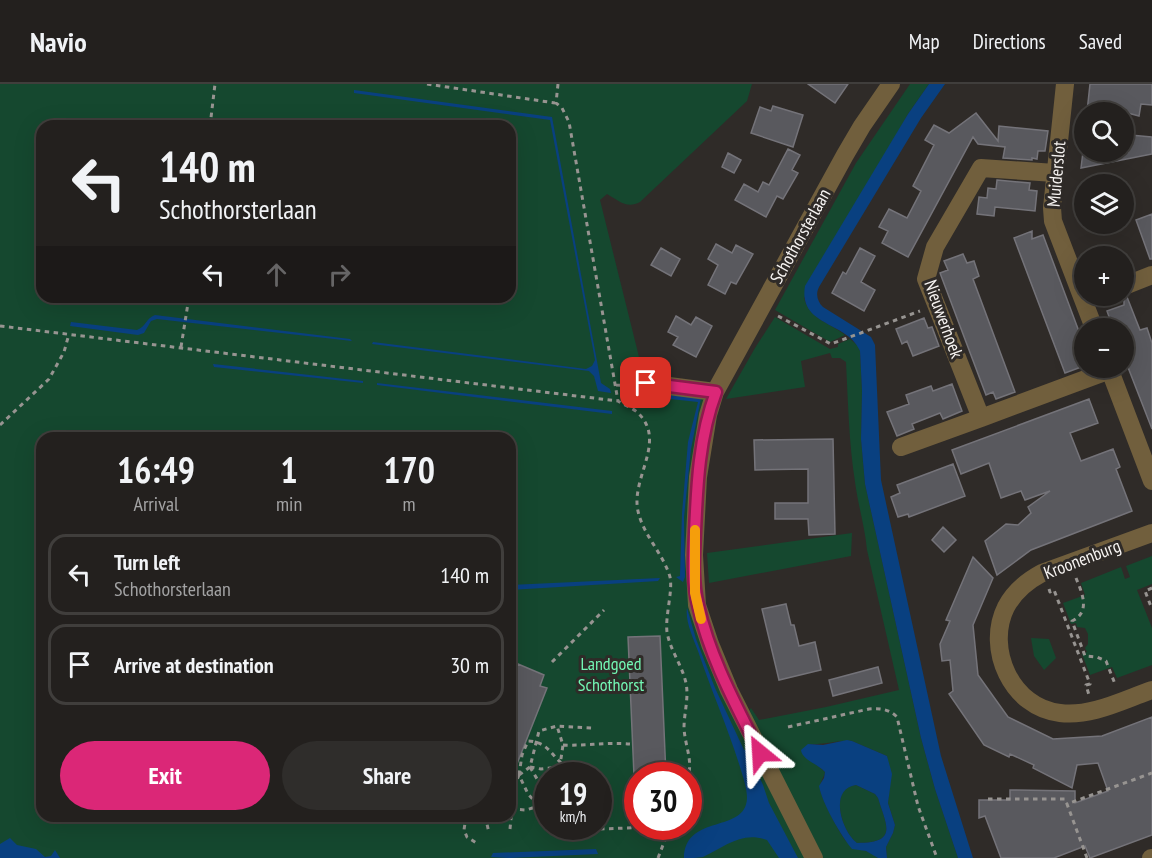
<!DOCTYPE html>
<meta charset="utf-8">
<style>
:root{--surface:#23201e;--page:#2f2d2b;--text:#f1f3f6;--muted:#a3a3a4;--line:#403e3c;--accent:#db2777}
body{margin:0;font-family:"PT Sans Narrow",sans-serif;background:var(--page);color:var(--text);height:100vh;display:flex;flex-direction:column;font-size:22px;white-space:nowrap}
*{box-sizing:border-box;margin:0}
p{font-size:20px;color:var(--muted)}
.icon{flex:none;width:33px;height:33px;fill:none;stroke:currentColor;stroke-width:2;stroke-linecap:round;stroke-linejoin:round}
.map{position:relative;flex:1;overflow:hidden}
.panel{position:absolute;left:36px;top:348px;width:480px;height:390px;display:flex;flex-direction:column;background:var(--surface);border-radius:18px;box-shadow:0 6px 24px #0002,0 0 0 2px var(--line)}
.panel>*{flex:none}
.hud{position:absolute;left:36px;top:36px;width:480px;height:183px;border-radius:18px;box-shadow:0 6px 24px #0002,0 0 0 2px var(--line);background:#23201e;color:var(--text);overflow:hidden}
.controls{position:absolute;left:1074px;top:18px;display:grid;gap:12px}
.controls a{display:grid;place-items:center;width:60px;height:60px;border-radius:50%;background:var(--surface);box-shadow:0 6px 24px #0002,0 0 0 2px var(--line);font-size:30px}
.speed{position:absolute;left:534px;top:678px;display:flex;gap:12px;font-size:30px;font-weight:700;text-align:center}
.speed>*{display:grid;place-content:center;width:78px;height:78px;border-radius:50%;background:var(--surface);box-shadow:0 6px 24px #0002,0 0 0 2px var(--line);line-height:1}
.speed small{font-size:15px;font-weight:400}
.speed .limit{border:9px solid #d22;background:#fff;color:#111}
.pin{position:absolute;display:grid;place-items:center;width:51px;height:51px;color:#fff;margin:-26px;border-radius:12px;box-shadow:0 3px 9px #0006}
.me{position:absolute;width:66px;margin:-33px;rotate:333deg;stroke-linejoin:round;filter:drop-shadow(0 0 4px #0008)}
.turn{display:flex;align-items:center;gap:21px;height:126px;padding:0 24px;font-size:27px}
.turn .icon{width:78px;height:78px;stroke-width:2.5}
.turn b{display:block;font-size:42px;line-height:51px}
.lanes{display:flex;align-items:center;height:57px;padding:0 24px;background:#0003;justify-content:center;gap:30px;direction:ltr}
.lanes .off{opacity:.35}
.eta{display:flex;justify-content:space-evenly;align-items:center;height:102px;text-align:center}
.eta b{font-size:36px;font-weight:700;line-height:42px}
.primary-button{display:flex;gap:12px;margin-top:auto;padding:12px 24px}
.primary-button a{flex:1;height:69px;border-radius:36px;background:var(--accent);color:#fff;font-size:24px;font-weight:700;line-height:69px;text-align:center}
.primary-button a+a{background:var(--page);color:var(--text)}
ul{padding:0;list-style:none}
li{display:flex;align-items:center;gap:18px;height:81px;margin:0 12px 9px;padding:0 12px;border:3px solid var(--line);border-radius:18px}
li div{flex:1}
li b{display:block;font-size:22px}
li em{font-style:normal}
header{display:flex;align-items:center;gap:36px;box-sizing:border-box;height:84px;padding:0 30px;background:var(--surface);border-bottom:2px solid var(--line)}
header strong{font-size:28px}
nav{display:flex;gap:33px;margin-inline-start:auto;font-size:21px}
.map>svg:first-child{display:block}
</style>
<header>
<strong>Navio</strong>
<nav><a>Map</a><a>Directions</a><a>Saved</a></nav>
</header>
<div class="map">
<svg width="1152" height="774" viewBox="0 0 1152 774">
<rect width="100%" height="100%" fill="#2f2b28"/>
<!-- green -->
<path fill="#15482f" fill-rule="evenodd" d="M 0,0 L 752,0 L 747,17 L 640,118 C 627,125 619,117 607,110 L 600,116 L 646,301 L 704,311 L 691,514 L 809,774 L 0,774 ZM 42,42 L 510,42 L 510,213 L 42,213 ZM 42,354 L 510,354 L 510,732 L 42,732 ZM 548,692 L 598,692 L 598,742 L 548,742 ZM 638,692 L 688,692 L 688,742 L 638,742 Z
M 910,0 L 929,0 L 908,30 L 804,214 C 809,235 830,239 845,251 L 830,258 L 775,226 L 856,79 Z
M 775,233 L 830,265 L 838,263 L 838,260 L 850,255 L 858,262 L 860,267 L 862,307 L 861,355 L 865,400 L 921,654 L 935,705 L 958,774 L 887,774 L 886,763 L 893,749 L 895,741 L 888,719 L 890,698 L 887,672 L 852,657 C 838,656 825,661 808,660 L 811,676 L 825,688 C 824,694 819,699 820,705 C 821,714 842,755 848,759 C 857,766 869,766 878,774 L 820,774 L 748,628 L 751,624 L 759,636 L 826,623 L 899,606 L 867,466 C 865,443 858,421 855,398 C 849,359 848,318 846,278 L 840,274 L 832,274 L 830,269 L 801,277 L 805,303 L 726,315 L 755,264 Z
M 852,449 L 851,472 L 709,499 L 707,469 Z
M 1152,472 L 1152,500 L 1137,506 L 1152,544 L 1152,581 L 1117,594 L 1112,583 L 1090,591 L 1082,570 L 1087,568 L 1085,564 L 1088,560 L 1088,550 L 1085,544 L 1077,543 L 1076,539 L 1071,540 L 1063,519 L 1085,511 L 1081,499 L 1121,483 L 1125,495 L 1130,493 L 1126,482 Z
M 1031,554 L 1049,555 L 1056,574 L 1044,586 L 1034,572 Z
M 856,701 L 875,710 L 878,714 C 886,741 899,759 857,759 C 842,748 828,704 856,701 Z"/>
<!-- water -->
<path fill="#094080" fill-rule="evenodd" d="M 929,0 L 945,0 L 921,34 L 819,203 C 815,211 818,218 823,223 L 871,253 L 875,261 L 881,396 L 941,672 L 973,774 L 958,774 L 935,705 L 921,654 L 865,400 L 861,355 L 862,307 L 860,267 C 848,237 798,243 805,202 L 908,30 Z
M 354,6 L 552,33 L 601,299 L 610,305 L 611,309 L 598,307 L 594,292 L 589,287 L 372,260 L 373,258 L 586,285 L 592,282 L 595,276 L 550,36 L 354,9 Z
M 155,231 L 350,255 L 352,257 L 157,235 L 151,237 L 144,249 L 138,251 L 70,242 L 71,238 L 137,246 C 146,243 146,234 155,231 Z
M 213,280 L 363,297 L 363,299 L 214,283 Z
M 377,299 L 612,327 L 612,330 L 377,301 Z
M 640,307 L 701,314 L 691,365 L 684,433 L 685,493 L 683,498 L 676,493 L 680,492 L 682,429 L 688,358 L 698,318 L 624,310 L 623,308 Z
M 660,494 L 658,497 L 510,506 L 510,501 Z
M 687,524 L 696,555 L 715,604 L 744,666 L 747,666 L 763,701 L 769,719 L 798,774 L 779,774 L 767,756 C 741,747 725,763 703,773 C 698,774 690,774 684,774 C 685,729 746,750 747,714 C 747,704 743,693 740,683 C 728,644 711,606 698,567 C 693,554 685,537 687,524 Z
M 847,656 L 852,657 L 887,672 L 892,690 L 888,719 L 895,741 L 893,749 L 886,763 L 887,774 L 878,774 L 866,767 L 852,765 C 841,752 822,719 819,702 L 824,694 L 825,688 C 818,680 802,676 801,666 L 808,660 L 823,661 ZM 856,701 L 875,710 L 878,714 C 886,741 899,759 857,759 C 842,748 828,705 856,701 Z
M 10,754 L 17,761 L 36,765 L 45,773 L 51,772 L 55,766 L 60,774 L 0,774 L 0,760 Z
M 596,765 L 598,770 L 509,774 L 491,773 L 493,769 Z"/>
<!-- building -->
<path fill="#59595e" stroke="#747379" stroke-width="1.5" d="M 808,0 L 848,0 L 835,19 Z
M 1090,0 L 1152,0 L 1152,21 L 1141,20 L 1139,32 L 1124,28 L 1087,28 Z
M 773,22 L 803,31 L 793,63 L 751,49 L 760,23 L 771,27 Z
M 976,29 L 998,57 L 999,42 L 1048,47 L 1045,67 L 1038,67 L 1037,75 L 1032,74 L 1032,76 L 1003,74 L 1005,63 L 978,60 L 973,53 L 908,173 L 882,159 L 888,147 L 879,143 L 889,125 L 907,134 L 921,107 L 913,102 L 934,61 L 925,56 L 934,41 L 949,49 Z
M 1130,51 L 1152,53 L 1152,70 L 1081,84 L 1083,68 L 1128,68 Z
M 788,65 L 800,71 L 792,86 L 798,89 L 783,115 L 777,112 L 766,133 L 735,116 L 744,100 L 758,108 L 763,98 L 769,101 Z
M 728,69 L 741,76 L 734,89 L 722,83 Z
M 997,96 L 1030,99 L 1029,106 L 1037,107 L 1035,127 L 995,123 L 994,132 L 977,130 L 979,113 L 987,114 L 988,104 L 996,105 Z
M 1152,130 L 1152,175 L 1150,175 L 1136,136 Z
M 1032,147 L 1032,155 L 1043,151 L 1084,261 L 1084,282 L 1065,289 L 1014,154 Z
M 716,160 L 732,169 L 736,161 L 753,170 L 736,200 L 731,198 L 725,210 L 708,201 L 718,181 L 708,175 Z
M 661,164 L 680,175 L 671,192 L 651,181 Z
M 860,164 L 875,172 L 861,198 L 875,206 L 864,227 L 832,209 L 843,188 L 846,190 Z
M 963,170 L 967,179 L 974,177 L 979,192 L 973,195 L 1015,308 L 996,315 L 993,308 L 986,311 L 940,189 L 948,186 L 944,177 Z
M 1124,213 L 1127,213 L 1140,246 L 1147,244 L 1152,259 L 1152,345 L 1124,273 L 1124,244 L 1113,244 L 1107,227 L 1124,221 Z
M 676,232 L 691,241 L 696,233 L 712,242 L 696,273 L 673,261 L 678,253 L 668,248 Z
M 924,234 L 928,244 L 932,243 L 939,262 L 913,272 L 907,257 L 902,260 L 896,245 Z
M 952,300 L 962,327 L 943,335 L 940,329 L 912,340 L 914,345 L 897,352 L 887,328 L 909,320 L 906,311 L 931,302 L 933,307 Z
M 1089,315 L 1098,339 L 1070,349 L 1081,377 L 1113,365 L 1120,383 L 1116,385 L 1132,427 L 1031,466 L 997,491 L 985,457 L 1006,440 L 1018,441 L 1031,429 L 1028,423 L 1050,407 L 1025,416 L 1021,407 L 1001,414 L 989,379 L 961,390 L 952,366 Z
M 833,355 L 835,450 L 809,451 L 808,435 L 775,435 L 775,419 L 808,419 L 808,385 L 755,386 L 754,356 Z
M 953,380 L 965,412 L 909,433 L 908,430 L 898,433 L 891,413 L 900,409 L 897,401 Z
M 943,443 L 956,456 L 944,468 L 932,456 Z
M 973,473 L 993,494 L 973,541 L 978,591 L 1008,633 L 1053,655 L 1102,652 L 1152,633 L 1152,751 L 1090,774 L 1085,762 L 1054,774 L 1001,774 L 985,732 L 979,734 L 979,716 L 1010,716 L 1010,706 L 1075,707 L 1075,719 L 1108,707 L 1098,679 L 1077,681 L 1072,704 L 1033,684 L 1034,681 L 1010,670 L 1009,673 L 984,661 L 949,610 L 953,607 L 950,576 L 942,577 L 940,560 L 950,537 L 946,536 Z
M 786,520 L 791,541 L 794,541 L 799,562 L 815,558 L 821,586 L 779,596 L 762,525 Z
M 660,552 L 666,692 L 634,692 L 628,553 Z
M 518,580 L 544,591 L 540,602 L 547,604 L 511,695 L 510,598 Z
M 878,583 L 882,599 L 833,612 L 829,596 Z"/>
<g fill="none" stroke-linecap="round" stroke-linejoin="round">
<!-- path -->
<path stroke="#979491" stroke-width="3" stroke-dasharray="4.5 4.5" stroke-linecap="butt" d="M 427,0 L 555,19
M 558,0 L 556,19 L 562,24 L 569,38 L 618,317
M 210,42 L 215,0
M 778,232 L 831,260 L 920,227
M 0,242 L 618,317 C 624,321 633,324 638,329 C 665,355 636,388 637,419 C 638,446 663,468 670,493 C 673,507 665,532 667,548 C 670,566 682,581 686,599 C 689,614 684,629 684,644 C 685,662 693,676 688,693
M 181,263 L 189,213
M 616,301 L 630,302
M 0,341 L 49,295 L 64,268 L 69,250
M 1076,494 C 1082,509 1091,528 1072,537 L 1085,572 L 1097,573 L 1106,577 L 1115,600
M 1152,504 L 1145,507 L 1152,525
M 1049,505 L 1050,508 L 1054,506 L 1090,600 L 1086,601 L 1089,611
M 552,578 L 604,526
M 788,643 L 869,625 C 880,624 889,625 897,633 L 918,722 L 937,774
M 563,661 C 587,662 605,658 630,660
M 530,683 L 543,705 L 548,704
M 530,683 L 541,685 L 558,683
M 519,691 L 522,671 L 528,657 C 551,658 552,676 569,684 C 574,687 582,688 588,690
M 519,691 L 530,683 L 539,647 L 557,642 L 592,644
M 556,692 L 559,688 L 563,661 L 557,642
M 514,703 L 519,691 L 528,710 L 539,722
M 543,705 L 548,728
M 988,715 L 1065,715 L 1067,720
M 511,725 L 526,726 L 539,722 L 548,723
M 466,732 L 464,746 L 467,753 L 478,760
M 489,732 L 487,740 L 489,749
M 553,742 L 553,744
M 510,745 L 514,703 L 510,701
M 600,745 L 655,743 L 668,748 L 671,742
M 658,774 L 668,748
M 1087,774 L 1067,720 L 1152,689"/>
<!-- minor -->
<path stroke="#715f3d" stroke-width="18" d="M 1065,0 L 1052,124 L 1053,137 L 1094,244
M 1055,89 L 981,84 L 935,163 L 926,195 L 981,334 L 1110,286
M 1124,202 L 1152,191
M 1109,284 L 1152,397
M 646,299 L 715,308
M 901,363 L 981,334
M 1152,449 L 1042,489 C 1027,497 1014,508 1006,523 C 985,565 1012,624 1060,629 C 1091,633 1123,616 1152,606
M 814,774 L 729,606 L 710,560 L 697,521 L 694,471 L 698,393 L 708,331 L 715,308 L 845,71 L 862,42 L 891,0
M 1151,774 L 1152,774"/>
</g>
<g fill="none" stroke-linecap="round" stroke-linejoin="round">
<defs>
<path id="route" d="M 646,299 L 716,308 C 699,353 697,401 695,448 C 694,472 692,498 698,521 C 710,574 736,621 760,669"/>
</defs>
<!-- route casing -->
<use href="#route" stroke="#8e194d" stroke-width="15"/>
<!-- route -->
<use href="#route" stroke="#db2777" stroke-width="10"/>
<!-- slow -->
<path stroke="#f59e0b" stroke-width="10" d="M 695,446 L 695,509 L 701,535"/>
</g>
<g text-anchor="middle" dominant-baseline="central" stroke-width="6" stroke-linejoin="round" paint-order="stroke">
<!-- street labels -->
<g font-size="18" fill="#f7f4f2" stroke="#2f2b28">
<text transform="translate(1056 90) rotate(-85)">Muiderslot</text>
<text transform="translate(800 152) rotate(-61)">Schothorsterlaan</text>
<text transform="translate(944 235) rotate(70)">Nieuwerhoek</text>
<text transform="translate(1082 475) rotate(-21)">Kroonenburg</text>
</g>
<!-- park labels -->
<g font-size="18" fill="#73f7b4" stroke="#2f2b28">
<text x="611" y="579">Landgoed<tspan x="611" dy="21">Schothorst</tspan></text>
</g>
</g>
</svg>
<div class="controls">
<a><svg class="icon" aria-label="search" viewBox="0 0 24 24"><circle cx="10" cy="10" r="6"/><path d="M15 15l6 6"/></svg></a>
<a><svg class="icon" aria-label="layers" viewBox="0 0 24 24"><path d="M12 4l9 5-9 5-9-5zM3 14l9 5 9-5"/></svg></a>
<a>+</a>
<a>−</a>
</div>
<div class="speed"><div>19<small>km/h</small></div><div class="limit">30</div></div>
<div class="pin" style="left:646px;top:299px;background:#d93025"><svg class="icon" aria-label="arrive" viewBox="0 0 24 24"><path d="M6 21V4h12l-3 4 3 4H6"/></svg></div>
<svg class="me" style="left:760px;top:669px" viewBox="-20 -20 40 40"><path d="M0-17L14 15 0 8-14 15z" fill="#db2777" stroke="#fff" stroke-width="4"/></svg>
<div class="hud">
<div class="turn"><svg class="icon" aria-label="left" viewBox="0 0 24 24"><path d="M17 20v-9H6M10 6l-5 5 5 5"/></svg><div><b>140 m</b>Schothorsterlaan</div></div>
<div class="lanes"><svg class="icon" aria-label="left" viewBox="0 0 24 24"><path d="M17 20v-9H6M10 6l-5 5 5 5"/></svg><svg class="icon off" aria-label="ahead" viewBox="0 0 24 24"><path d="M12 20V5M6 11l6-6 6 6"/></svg><svg class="icon off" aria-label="right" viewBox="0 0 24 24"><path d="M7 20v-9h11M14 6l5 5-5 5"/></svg></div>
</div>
<section class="panel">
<div class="eta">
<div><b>16:49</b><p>Arrival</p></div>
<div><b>1</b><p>min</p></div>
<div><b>170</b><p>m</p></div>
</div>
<ul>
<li><svg class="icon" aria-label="left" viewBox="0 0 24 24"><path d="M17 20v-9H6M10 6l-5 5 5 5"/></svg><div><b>Turn left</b><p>Schothorsterlaan</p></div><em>140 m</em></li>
<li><svg class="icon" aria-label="arrive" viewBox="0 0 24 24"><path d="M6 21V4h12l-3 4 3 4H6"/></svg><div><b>Arrive at destination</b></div><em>30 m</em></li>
</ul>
<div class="primary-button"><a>Exit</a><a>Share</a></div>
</section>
</div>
